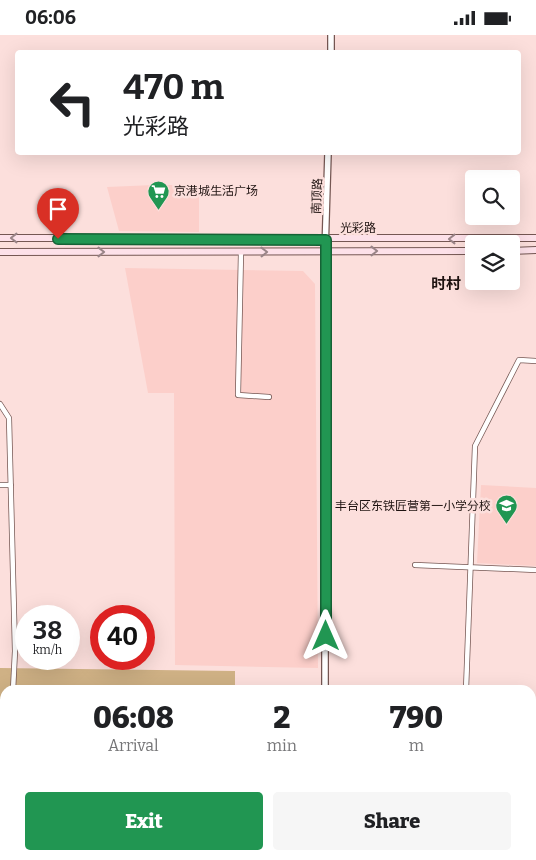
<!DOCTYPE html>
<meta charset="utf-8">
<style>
:root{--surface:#fff;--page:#f6f6f6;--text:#202124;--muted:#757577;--accent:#219652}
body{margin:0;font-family:Bitter,"Noto Sans SC",serif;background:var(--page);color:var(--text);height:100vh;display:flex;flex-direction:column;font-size:19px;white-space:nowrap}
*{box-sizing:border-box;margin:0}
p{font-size:16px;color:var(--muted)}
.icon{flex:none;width:28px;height:28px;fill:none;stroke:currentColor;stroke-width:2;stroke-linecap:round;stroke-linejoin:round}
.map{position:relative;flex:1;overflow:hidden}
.panel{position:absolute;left:0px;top:650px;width:536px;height:175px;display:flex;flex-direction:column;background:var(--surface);border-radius:15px 15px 0 0;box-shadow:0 5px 20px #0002}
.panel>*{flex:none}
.banner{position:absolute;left:15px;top:15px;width:506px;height:105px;border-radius:5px;box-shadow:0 5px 20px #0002;background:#fff;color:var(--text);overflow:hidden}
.fabs{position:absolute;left:465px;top:135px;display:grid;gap:10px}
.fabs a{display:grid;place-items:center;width:55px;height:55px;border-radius:5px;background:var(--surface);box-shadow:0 5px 20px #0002;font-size:25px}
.speed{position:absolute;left:15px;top:570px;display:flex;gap:10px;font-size:25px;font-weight:700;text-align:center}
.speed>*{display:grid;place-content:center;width:65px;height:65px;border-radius:50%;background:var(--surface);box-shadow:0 5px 20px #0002;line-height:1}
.speed small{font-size:12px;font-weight:400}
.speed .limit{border:8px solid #d22;background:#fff;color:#111}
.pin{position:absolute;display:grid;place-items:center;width:42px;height:42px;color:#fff;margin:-51px -21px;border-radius:50% 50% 50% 0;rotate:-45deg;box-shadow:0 0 5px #0007}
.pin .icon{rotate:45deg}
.me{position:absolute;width:55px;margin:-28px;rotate:0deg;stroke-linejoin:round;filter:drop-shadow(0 0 4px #0008)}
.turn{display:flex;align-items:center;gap:18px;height:105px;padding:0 25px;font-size:22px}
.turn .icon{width:65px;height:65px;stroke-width:2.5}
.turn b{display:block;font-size:35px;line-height:42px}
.eta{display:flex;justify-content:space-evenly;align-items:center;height:85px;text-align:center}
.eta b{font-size:30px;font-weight:800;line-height:35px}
.cta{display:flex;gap:10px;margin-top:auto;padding:10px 25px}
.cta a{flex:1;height:58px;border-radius:5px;background:var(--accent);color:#fff;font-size:20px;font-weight:800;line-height:58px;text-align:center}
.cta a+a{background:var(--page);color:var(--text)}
.status{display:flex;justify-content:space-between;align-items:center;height:35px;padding:0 25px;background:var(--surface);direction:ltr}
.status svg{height:14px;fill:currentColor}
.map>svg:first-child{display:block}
</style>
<div class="status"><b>06:06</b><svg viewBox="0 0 49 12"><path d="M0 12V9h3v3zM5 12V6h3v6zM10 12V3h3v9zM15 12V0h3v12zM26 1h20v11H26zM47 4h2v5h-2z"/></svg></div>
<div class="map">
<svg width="536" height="825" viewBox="0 0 536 825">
<rect width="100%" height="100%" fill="#fcdfdc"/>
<!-- built -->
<path fill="#fccfca" d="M 154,150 L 184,150 L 199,157 L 199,197 L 119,196 L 107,152 Z
M 125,233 L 303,236 L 315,249 L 318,633 L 175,630 L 174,358 L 148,358 Z
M 481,450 L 536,453 L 536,531 L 477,528 Z
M 0,761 L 5,761 L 5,820 L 43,820 L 43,825 L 0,825 Z
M 171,820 L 319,820 L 318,825 L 170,825 Z
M 345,820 L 452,820 L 452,825 L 345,825 Z"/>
<!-- green -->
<path fill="#cfb185" d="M 0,633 L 235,636 L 235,655 L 5,655 L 5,665 L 0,664 Z"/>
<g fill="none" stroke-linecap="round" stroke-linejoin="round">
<defs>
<path id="minor" d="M 241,217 L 238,360 L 269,362
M 0,369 L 9,383 L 15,616 L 13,655
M 0,450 L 11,450
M 415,530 L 536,535
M 466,655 L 475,411 L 519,325 L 536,326
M 164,825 L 164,820"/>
<path id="tertiary" d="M 331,18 L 331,0
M 325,655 L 325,217 L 328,118
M 0,670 L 5,670
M 531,693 L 536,694
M 0,709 L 5,709
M 531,731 L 536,730
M 323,825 L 323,820
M 331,825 L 332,820"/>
<path id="secondary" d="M 0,203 L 536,203
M 511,216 L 536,215
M 0,217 L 474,216"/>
<path id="primary" d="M 531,707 L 536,707
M 531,725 L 536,726"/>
<path id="trunk" d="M 0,682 L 5,682
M 0,695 L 5,695"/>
</defs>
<!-- minor casing -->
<use href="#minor" stroke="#755753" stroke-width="6"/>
<!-- tertiary casing -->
<use href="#tertiary" stroke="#755753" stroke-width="8"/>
<!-- secondary casing -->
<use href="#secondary" stroke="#755753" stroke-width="8"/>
<!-- primary casing -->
<use href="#primary" stroke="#ab6c7c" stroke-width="9"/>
<!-- trunk casing -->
<use href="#trunk" stroke="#ab6c7c" stroke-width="9"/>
<!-- minor -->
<use href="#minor" stroke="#fff" stroke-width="4.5"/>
<!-- tertiary -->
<use href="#tertiary" stroke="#fff" stroke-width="5.5"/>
<!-- secondary -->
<use href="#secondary" stroke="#fde1e9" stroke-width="6"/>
<!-- primary -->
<use href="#primary" stroke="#fac4d3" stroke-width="8"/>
<!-- trunk -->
<use href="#trunk" stroke="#f8b0c4" stroke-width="8"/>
</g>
<!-- one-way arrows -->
<defs><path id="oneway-chevron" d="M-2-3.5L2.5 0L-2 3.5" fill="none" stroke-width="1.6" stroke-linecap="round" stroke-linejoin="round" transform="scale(1.25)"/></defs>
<g stroke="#998487">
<use href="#oneway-chevron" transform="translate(14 203) rotate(-180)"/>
<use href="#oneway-chevron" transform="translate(452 204) rotate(180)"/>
<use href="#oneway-chevron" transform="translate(374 216)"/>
<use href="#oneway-chevron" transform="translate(101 217)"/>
<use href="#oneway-chevron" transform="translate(264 217) rotate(-1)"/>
</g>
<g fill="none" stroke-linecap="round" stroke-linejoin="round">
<defs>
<path id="route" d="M 58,204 L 326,205 L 326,601"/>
</defs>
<!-- route casing -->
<use href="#route" stroke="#156235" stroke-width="12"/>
<!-- route -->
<use href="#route" stroke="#219652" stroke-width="9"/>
</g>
<!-- icons -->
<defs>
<symbol id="supermarket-pin" viewBox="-11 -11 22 30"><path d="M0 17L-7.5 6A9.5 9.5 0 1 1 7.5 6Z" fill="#219652" stroke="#fcdfdc"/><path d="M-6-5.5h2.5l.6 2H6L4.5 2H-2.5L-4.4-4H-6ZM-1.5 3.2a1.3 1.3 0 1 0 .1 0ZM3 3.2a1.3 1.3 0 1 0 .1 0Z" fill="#fff"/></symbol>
<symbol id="school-pin" viewBox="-11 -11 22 30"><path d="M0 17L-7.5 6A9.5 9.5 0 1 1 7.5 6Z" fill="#219652" stroke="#fcdfdc"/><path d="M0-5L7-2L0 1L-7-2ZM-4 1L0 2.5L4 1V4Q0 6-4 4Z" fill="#fff"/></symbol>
</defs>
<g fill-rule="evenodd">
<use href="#supermarket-pin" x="146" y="144" width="25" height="34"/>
<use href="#school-pin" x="494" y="458" width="25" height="34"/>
</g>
<g text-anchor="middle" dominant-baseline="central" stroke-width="5" stroke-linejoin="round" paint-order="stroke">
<!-- poi labels -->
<g font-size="12" fill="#1e1210" stroke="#fcdfdc" text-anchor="start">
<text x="174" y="156">京港城生活广场</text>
<text x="491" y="471" text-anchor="end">丰台区东铁匠营第一小学分校</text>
</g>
<!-- street labels -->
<g font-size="12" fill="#1e1210" stroke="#fcdfdc">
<text transform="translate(317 161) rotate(-88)">南顶路</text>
<text x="358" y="193">光彩路</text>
</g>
<!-- quarter labels -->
<g font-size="15" font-weight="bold" fill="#1e1210" stroke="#fcdfdc">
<text x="446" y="249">时村</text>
</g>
</g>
</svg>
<div class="fabs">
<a><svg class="icon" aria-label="search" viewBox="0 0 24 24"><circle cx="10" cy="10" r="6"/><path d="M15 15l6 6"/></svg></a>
<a><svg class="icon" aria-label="layers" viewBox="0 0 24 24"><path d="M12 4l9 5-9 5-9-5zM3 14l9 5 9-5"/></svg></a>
</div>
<div class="speed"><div>38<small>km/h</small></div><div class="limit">40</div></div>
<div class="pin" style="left:58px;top:204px;background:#d93025"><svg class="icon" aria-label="arrive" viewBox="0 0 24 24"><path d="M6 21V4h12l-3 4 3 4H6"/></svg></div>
<svg class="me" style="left:326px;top:601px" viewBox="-20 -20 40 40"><path d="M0-17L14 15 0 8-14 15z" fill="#219652" stroke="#fff" stroke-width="4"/></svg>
<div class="banner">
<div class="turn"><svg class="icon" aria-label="left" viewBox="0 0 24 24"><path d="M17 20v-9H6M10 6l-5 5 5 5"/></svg><div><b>470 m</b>光彩路</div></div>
</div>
<section class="panel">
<div class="eta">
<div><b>06:08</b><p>Arrival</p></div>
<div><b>2</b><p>min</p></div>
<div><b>790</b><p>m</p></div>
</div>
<div class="cta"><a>Exit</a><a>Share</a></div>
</section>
</div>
